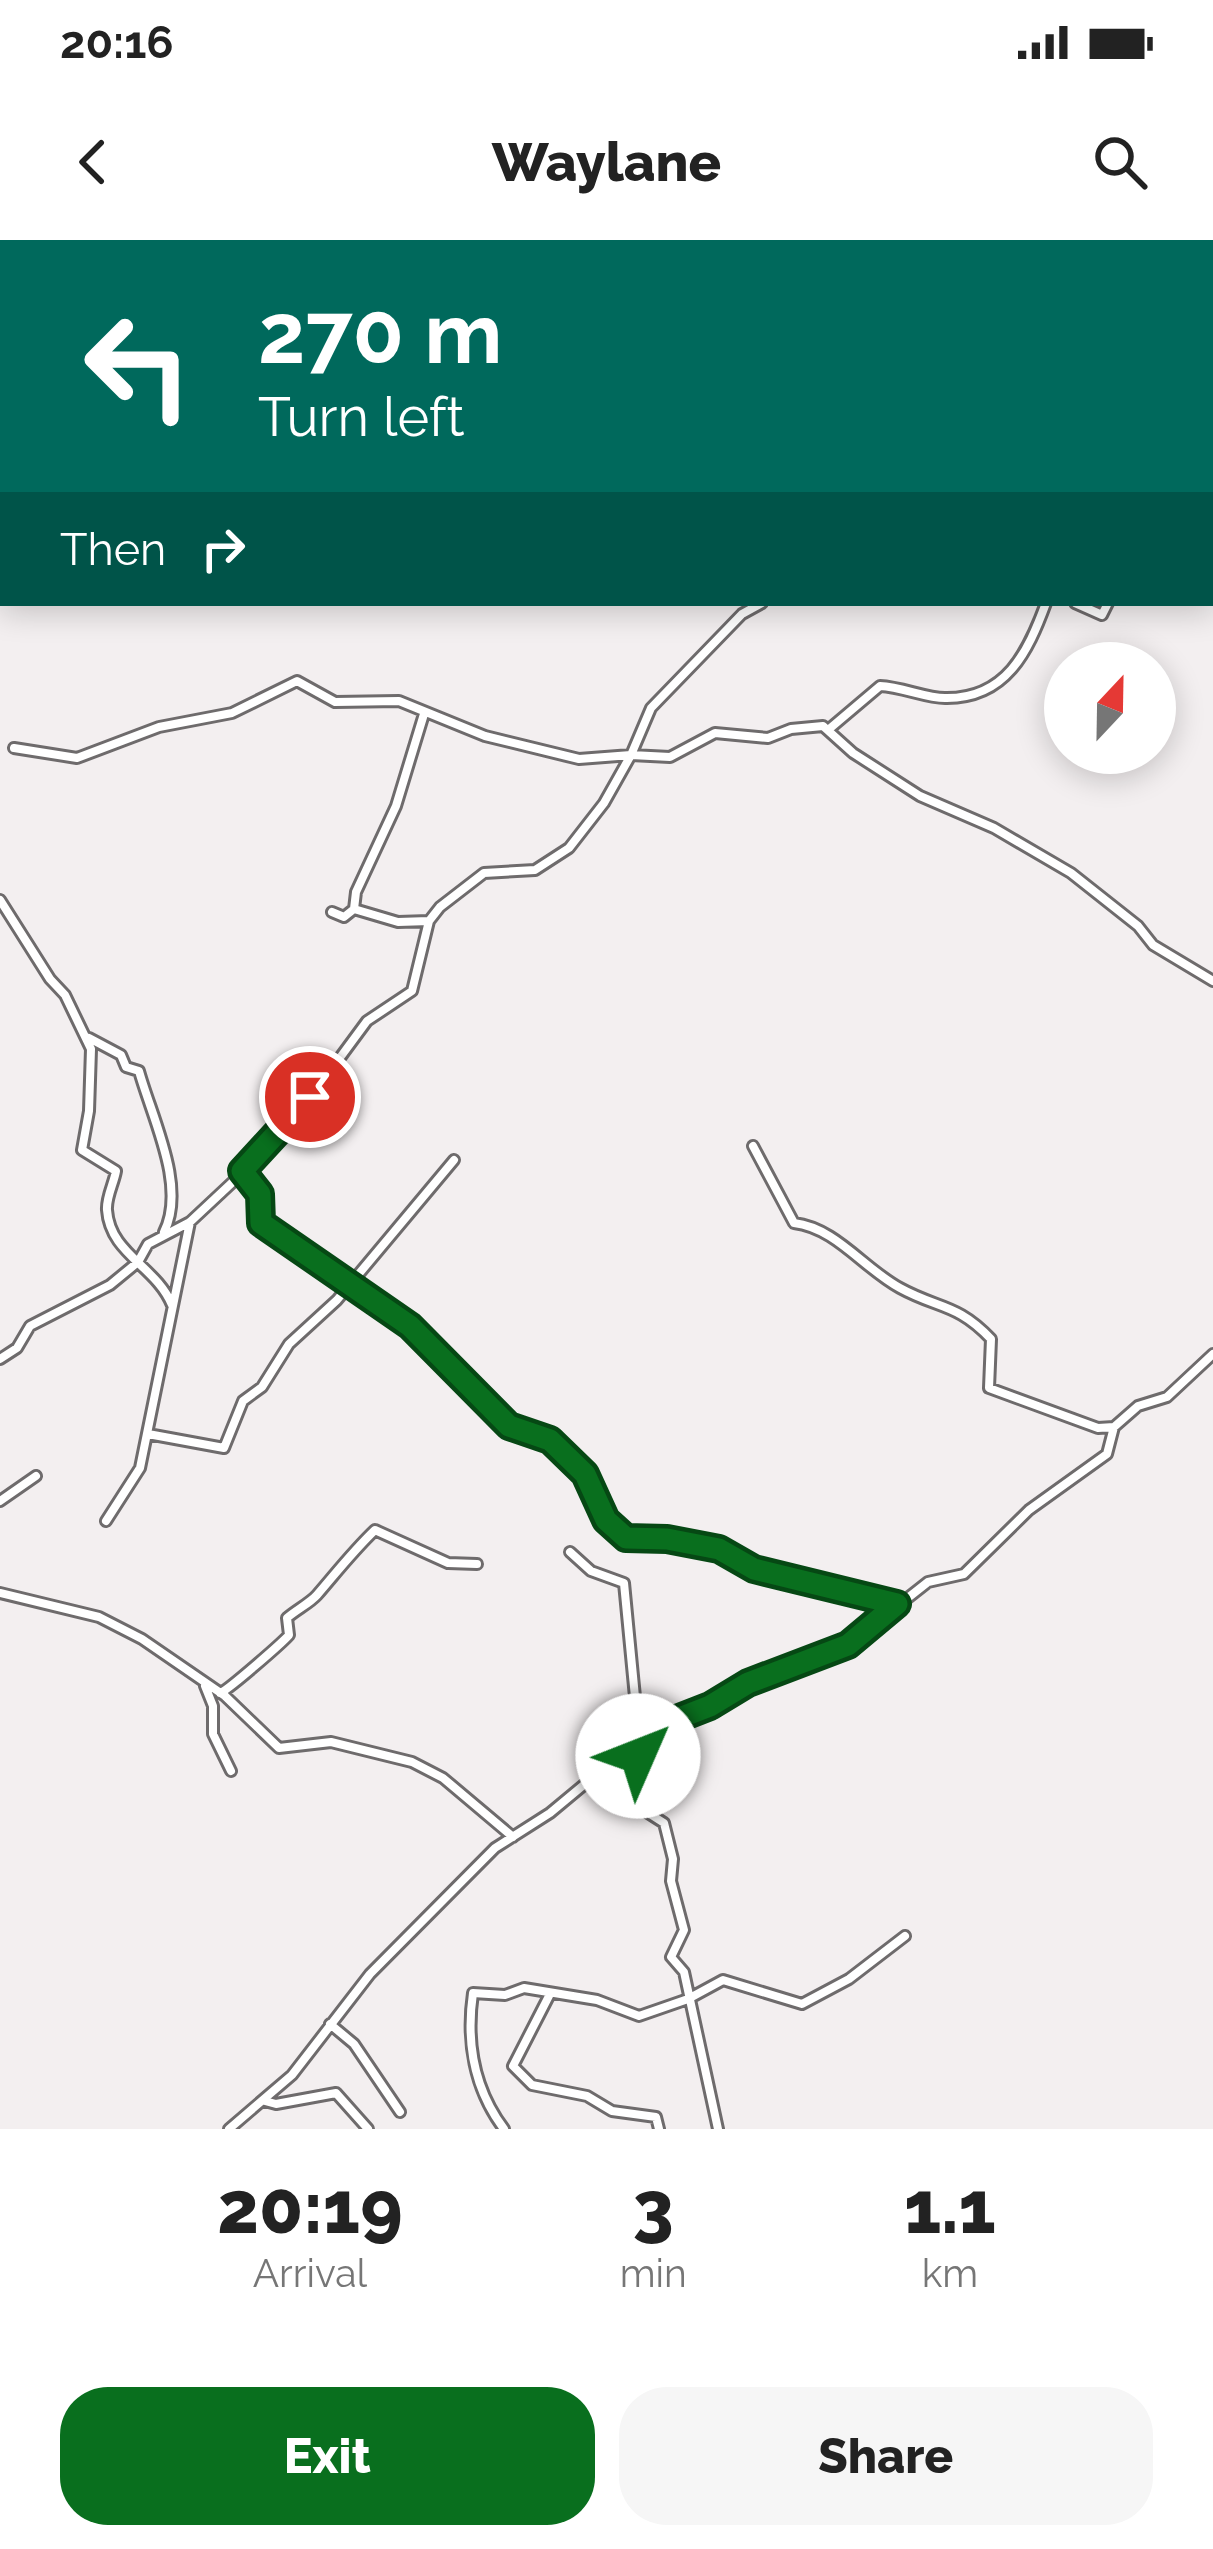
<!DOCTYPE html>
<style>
:root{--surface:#fff;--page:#f6f6f6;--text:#222;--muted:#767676;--accent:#096f1e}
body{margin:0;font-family:Raleway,sans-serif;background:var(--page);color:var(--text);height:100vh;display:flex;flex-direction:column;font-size:45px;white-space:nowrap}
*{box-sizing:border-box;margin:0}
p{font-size:39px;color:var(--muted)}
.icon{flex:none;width:66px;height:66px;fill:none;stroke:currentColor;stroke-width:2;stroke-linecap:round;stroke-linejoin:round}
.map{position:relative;height:1889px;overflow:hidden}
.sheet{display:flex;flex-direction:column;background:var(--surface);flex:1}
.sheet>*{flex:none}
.hud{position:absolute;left:0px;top:0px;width:1215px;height:366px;box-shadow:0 6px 30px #0003;background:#00695c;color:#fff;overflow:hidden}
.needle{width:78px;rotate:22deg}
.tools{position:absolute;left:1044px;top:402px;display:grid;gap:24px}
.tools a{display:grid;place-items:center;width:132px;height:132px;border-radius:50%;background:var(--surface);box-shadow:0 6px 30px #0003;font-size:60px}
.pin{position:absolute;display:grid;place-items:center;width:102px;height:102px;color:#fff;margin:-51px;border:6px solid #fff;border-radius:50%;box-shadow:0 3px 12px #0007}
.me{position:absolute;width:132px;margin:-66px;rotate:46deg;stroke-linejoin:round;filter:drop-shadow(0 0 9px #0008)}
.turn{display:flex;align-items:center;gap:42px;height:252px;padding:0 60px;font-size:54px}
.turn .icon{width:156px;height:156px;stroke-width:2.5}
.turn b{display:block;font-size:84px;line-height:102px}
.then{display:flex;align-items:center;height:114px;padding:0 60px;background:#0003;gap:24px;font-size:45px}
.eta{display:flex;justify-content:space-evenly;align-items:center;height:204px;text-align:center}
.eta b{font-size:72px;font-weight:800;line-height:84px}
.cta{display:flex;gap:24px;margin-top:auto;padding:24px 60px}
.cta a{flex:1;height:138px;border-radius:48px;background:var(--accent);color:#fff;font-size:48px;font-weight:800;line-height:138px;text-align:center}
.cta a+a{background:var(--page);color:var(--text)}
.status{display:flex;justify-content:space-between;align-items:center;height:84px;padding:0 60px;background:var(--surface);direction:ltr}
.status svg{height:33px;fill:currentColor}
header{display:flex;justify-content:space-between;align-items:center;height:156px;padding:0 60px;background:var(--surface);font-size:54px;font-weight:800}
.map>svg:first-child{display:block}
</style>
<div class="status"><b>20:16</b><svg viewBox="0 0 49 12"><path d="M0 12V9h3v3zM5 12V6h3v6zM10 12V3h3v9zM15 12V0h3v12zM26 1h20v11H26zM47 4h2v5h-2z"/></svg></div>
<header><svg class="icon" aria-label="back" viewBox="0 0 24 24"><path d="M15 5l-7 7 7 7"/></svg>Waylane<svg class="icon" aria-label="search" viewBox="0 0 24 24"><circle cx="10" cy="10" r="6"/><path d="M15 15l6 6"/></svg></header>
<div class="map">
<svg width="1213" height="1889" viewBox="0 0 1213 1889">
<rect width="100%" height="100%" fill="#f3eff0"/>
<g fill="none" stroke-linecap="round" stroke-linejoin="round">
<defs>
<path id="street" d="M 168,0 L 180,3
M 889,0 L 890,3
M 90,3 L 93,0
M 270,3 L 283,0
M 1065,3 L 1067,0
M 0,88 L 3,89
M 0,183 L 3,180
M 1212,212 L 1213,211
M 1075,363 L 1102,375 L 1108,363
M 828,490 L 880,446 C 902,447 926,458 945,458 C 1006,459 1028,412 1046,363
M 14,508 L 77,518 L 159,487 L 232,473 L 297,441 L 335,462 L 399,461 L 485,496 L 579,519 L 631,515 L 651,468 L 742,374 L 762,363
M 0,660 L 50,739 L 65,755 L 91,809 L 89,871 L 82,910 L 116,931 C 114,943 106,957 107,970 C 110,1014 156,1026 172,1065
M 354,669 L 398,682 L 429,681
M 332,672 L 344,677 L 354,669 L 356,652 L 396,566 L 424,474
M 89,798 L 121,815 L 126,827 L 139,831 C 152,878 187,946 164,992
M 753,906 L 794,983 C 836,988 863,1028 900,1048 C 938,1069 957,1063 991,1099 L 989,1148 L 1098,1188 L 1114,1187
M 242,931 L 260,954 L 261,983 L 409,1086 L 509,1186 L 550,1200 L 585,1234 L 606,1281 L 626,1298 L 667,1299 L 719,1309 L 754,1329 L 896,1364
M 0,1119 L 17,1108 L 30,1086 L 110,1045 L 138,1022 L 148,1004 L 190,982 L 252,924 L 311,857 L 367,781 L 412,751 L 429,681 L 440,667 L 484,633 L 535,630 L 569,608 L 604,563 L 631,515 L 670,517 L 715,493 L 768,498 L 791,489 L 823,486 L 853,513 L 920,556 L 994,588 L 1071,633 L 1138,686 L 1153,705 L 1213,741
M 148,1194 L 224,1208 L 243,1161 L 262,1147 L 289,1104 L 337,1060 L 454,920
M 0,1261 L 36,1236
M 106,1281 L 140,1228 L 190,982
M 570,1312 L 591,1331 L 624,1343 L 635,1457 L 632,1505
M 0,1353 L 99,1377 L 142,1399 L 225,1456 L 279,1508 L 331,1502 L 412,1522 L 443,1538 L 513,1597
M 205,1446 L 213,1466 L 213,1494 L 231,1531
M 220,1453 C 227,1451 282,1403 289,1395 L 287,1378 C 296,1370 310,1363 317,1355 C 336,1333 353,1311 375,1290 L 448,1323 L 477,1324
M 639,1503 L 642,1569 L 664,1583 L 673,1619 L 671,1641 L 684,1690 L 671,1717 L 684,1732 L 718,1889
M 593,1535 L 596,1546 L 642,1569
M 550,1754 L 513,1826 L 532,1845 L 587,1856 L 612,1871 L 656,1877 L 659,1889
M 330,1784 L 354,1804 L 400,1872
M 265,1861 L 276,1864 L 336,1853 L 368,1889
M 229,1889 L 292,1835 L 370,1734 L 495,1608 L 550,1573 L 651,1489 L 709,1466 L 748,1443 L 848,1405 L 928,1342 L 964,1334 L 1029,1270 L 1107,1214 L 1114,1187 L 1138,1166 L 1167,1157 L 1213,1114
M 504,1889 C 474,1849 466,1801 473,1753 L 505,1755 L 524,1748 L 597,1760 L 639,1776 L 688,1759 L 723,1740 L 802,1764 L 849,1739 L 905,1696"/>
</defs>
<!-- street casing -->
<use href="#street" stroke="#6e6b6c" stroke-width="14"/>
<!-- street -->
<use href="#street" stroke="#fff" stroke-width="8"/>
</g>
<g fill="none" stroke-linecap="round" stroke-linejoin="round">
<defs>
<path id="route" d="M 310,857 L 242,931 L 260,954 L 261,983 L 410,1086 L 509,1186 L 550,1200 L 585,1234 L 606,1280 L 626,1298 L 667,1299 L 719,1309 L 754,1329 L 897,1364 L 848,1405 L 748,1443 L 710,1466 L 651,1489 L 639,1503 L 638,1516"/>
</defs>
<!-- route casing -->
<use href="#route" stroke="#064814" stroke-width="30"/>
<!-- route -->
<use href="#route" stroke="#096f1e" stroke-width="21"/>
</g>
</svg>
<div class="tools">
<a><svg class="needle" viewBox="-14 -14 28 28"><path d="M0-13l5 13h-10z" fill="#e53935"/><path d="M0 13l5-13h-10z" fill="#767676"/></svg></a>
</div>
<div class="pin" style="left:310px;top:857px;background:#d93025"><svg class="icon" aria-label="arrive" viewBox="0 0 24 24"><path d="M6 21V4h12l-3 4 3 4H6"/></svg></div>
<svg class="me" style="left:638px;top:1516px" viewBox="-20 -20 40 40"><circle r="19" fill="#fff"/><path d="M0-13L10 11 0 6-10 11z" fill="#096f1e"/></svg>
<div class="hud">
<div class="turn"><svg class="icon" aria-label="left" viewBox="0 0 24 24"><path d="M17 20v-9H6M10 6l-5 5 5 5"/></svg><div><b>270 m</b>Turn left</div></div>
<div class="then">Then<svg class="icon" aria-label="right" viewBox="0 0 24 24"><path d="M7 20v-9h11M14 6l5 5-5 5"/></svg></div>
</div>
</div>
<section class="sheet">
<div class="eta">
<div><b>20:19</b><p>Arrival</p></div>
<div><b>3</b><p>min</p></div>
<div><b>1.1</b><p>km</p></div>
</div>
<div class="cta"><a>Exit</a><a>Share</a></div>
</section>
